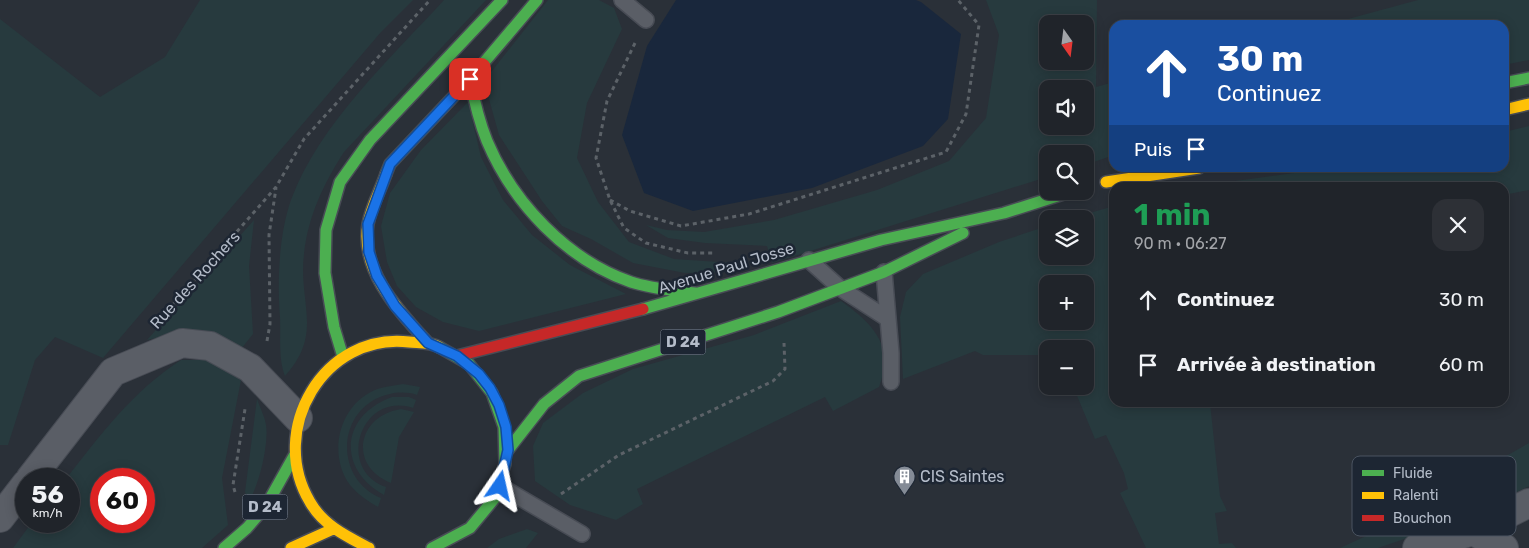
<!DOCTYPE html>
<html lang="fr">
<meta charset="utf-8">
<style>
:root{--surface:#20242a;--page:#2d3036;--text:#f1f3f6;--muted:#a2a4a8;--line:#3d4147}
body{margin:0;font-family:Rubik,sans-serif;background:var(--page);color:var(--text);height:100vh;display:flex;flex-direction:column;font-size:19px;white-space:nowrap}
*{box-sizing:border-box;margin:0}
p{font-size:16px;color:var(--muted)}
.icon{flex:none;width:28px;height:28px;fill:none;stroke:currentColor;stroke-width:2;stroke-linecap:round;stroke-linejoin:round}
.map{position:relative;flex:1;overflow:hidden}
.side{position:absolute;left:1109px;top:182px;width:400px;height:225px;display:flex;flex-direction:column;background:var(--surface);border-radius:15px;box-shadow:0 2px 12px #0003,0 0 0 1px var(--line)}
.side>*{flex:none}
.banner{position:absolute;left:1109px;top:20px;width:400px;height:152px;border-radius:15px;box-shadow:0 2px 12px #0003,0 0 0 1px var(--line);background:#1a4fa0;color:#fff;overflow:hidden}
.needle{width:32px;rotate:166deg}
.tools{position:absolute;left:1039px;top:15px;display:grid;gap:10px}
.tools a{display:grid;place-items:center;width:55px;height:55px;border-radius:10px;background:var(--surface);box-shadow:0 2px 12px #0003,0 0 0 1px var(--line);font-size:25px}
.speed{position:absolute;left:15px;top:468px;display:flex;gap:10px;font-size:25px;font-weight:700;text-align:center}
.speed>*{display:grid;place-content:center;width:65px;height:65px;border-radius:50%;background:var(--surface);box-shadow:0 2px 12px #0003,0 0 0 1px var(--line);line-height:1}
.speed small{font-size:12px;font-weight:400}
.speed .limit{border:8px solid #d22;background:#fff;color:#111}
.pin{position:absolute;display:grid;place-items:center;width:42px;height:42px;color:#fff;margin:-21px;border-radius:10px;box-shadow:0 2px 8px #0006}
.me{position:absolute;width:55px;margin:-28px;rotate:11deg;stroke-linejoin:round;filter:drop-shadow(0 0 4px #0008)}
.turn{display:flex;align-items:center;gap:18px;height:105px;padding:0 25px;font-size:22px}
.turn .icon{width:65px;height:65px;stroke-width:2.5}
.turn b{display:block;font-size:35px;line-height:42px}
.then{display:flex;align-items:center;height:48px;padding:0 25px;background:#0003;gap:10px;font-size:19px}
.round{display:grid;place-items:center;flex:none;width:52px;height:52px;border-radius:15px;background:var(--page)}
.summary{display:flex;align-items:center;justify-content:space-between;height:85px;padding:0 25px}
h1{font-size:30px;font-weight:700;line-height:38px;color:#1e9e55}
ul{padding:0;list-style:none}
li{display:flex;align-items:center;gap:15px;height:65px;padding:0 25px}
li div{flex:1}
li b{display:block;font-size:19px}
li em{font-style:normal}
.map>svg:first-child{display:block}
</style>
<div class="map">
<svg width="1529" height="548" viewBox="0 0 1529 548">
<rect width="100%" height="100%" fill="#2a3038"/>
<!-- green -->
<path fill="#273a3e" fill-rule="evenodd" d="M 200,0 L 413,0 L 381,32 L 103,358 L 55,337 L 35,360 L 8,445 L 0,445 L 0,19 L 100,97 L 165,57 Z
M 444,0 L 486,0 L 344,152 C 324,183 308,216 304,254 C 298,303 324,333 285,376 C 278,359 281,336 280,317 C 277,283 279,233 291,200 C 319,124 390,59 444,0 Z
M 548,0 L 599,0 L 614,8 L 622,29 L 587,103 L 577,158 L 598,202 L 629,242 L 674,259 L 734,263 L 739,269 L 726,272 L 685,273 L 633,263 L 591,239 L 562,226 L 542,201 L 499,135 L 484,81 Z
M 986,0 L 1097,0 L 1096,87 L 1114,82 L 1114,155 L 1085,165 L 1085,154 L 1048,154 L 1047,177 L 772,263 L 767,246 L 705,243 L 668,238 L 646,225 L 667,230 L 704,232 L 774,220 L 877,190 L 949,161 L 986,118 L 999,35 ZM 1048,24 L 1085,24 L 1085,61 L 1048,61 ZM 1048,89 L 1085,89 L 1085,126 L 1048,126 Z
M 1418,0 L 1529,0 L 1529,60 L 1504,65 L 1504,25 L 1326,25 Z
M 468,102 L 481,157 L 503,200 L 532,235 L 570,265 L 626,294 L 479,331 L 443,322 L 416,307 L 397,286 L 387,262 L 381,226 L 390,193 L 421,150 Z
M 1529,126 L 1529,190 L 1504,195 L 1504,188 L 1191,187 L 1294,173 L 1348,168 L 1504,168 L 1504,132 Z
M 1114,206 L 1114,402 L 1210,403 L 1220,496 L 1227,511 L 1215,513 L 1219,544 L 1232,543 L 1236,548 L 1146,548 L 1120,493 L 1128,489 L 1124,473 L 1106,435 L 1095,439 L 1073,386 L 1085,386 L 1085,349 L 1048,349 L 1047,361 L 1038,355 L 983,355 L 975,351 L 903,379 L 900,317 L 906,292 L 923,274 L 999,242 L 1047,226 L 1048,256 L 1085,256 L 1085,219 L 1069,219 ZM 1048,284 L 1085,284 L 1085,321 L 1048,321 Z
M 254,220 L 249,266 L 253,334 L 241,349 L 179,333 L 147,340 Z
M 841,301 C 873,324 895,345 879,387 L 833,411 L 825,397 L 637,489 L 643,504 L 616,520 L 570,505 L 535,481 L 533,446 L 543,423 L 583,393 L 633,369 L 754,335 Z
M 181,360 L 208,360 L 241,380 L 222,478 L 228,525 L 202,548 L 13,548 L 33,521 L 69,521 L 69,479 L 66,479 C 101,434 133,391 181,360 ZM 101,479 L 144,479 L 144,521 L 101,521 Z
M 403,384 L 420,387 L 417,395 C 409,392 398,392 390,394 C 337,405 332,478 381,498 L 378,507 C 368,501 358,495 350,485 C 329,457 337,411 369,393 C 379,387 391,386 403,384 Z
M 392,397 L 409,397 L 416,400 L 413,408 C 361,391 335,469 386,487 L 384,495 C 337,469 340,416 392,397 Z
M 257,399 C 260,408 265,417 266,425 C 269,444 259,485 249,501 L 245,492 Z
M 401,409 L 414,412 L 399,437 L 391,483 C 348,466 357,416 401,409 Z
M 1529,443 L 1529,486 L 1463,519 L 1378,548 L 1340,548 L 1364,537 Z
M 527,529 L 538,533 L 526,548 L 487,548 L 499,539 Z"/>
<!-- water -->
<path fill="#19273c" d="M 676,0 L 916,0 L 921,2 L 961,34 L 948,119 L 923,146 L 812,188 L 693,211 L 644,193 L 622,135 L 647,46 Z"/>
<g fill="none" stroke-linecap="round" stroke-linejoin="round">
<defs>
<path id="lane" d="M 622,0 L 646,20
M 809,260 L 840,288 L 888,319
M 884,272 L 891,353 L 891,382
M 500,486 L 582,534"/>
<path id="street" d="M 30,479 L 113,372 L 182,343 L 210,346 L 250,368 L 298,418
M 0,518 L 26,484
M 1473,531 L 1504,548
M 1417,548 L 1473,531 L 1529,503"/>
<path id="fast" d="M 470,79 C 474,100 479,121 487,141 C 513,203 567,260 631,282 C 652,289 674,290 695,293
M 1504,83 L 1529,78
M 386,174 L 390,164 L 470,79 L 537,0
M 643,309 L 881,240 L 1004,213 L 1073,191
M 343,357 L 334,327 L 325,273 L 326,230 L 340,182 L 370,140 L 502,0
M 508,450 L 544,404 L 579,376 L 778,312 L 884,272 L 963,233
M 224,548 L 247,528 L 266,506 L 294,456
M 432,548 L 470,528 L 494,499 L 505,464 L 504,427 L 492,393 L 469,364 L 439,347"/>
<path id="slow" d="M 1504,110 L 1529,104
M 386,174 C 381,189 371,207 368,224 C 360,271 399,311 428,343
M 1106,182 L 1199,168
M 291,548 L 333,529
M 369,548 C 346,536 323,525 310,502 C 267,430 324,332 409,342 C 418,343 431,342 439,347"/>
<path id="jam" d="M 457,356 L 643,309"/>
</defs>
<!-- lane casing -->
<use href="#lane" stroke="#484c55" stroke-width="18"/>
<!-- street casing -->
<use href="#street" stroke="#484c55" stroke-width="30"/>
<!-- fast casing -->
<use href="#fast" stroke="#484c55" stroke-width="14"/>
<!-- slow casing -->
<use href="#slow" stroke="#484c55" stroke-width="14"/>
<!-- jam casing -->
<use href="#jam" stroke="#484c55" stroke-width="14"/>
<!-- path -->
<path stroke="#5c6268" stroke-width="3" stroke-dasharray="4 4" stroke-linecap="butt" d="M 635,43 L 607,101 L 596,158 L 610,200 L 624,228 L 646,243 L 688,253 L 716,253
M 610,200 L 630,211 L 681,226 L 749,214 L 946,152 L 966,114 L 979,25 L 958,0
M 163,316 L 276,187 L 304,139 L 430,0
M 267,341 L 270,324 L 269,235 L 276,188
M 235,492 L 233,485 L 245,409
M 561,494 L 619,455 L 773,381 L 785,369 L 784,343"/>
<!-- lane -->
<use href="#lane" stroke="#5a5e66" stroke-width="15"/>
<!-- street -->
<use href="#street" stroke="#5a5e66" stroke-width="28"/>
<!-- fast -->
<use href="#fast" stroke="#4caf50" stroke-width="11"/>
<!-- slow -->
<use href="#slow" stroke="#ffc107" stroke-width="11"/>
<!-- jam -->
<use href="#jam" stroke="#c62828" stroke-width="11"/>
</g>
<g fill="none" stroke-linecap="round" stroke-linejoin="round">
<defs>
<path id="route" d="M 470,79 L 390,164 L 368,224 L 369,252 L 377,276 L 395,306 L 428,343 L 457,356 L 479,374 L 490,388 L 499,405 L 506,427 L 508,450 L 500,486"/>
</defs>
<!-- route casing -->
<use href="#route" stroke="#114b97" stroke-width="12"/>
<!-- route -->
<use href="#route" stroke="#1a73e8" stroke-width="9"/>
</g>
<!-- icons -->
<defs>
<symbol id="building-pin" viewBox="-11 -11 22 30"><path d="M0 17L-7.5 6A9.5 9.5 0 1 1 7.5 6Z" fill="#848b96" stroke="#1d2633"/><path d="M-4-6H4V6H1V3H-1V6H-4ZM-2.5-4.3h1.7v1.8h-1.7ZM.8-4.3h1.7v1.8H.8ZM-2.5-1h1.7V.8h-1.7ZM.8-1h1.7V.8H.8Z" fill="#fff"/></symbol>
</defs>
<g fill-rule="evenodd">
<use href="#building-pin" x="892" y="464" width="25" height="34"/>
</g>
<g text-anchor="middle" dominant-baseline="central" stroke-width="5" stroke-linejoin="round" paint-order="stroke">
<!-- shield labels -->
<g fill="#1d2633" stroke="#878f9c" stroke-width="1">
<rect x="660.5" y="329.5" width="45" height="25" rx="4"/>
<rect x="242.5" y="494.5" width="45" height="25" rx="4"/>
</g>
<g font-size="15" font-weight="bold" fill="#b4bcc9">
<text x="683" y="342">D 24</text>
<text x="265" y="507">D 24</text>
</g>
<!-- street labels -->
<g font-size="16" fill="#b4bcc9" stroke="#1d2633">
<text transform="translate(726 268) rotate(-17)">Avenue Paul Josse</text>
<text transform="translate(195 280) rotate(-48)">Rue des Rochers</text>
</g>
<!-- poi labels -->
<g font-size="16" fill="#b4bcc9" stroke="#1d2633" text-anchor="start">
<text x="920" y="476">CIS Saintes</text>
</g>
</g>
<!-- legend -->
<rect x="1352" y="456" width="164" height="80" rx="8" fill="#1d2633" stroke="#4a5360" stroke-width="1"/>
<rect x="1362" y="470" width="22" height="6" fill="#4caf50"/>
<rect x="1362" y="492" width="22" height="7" fill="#ffc107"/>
<rect x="1362" y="515" width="22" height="6" fill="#c62828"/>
<g font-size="14" fill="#b4bcc9">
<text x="1393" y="478">Fluide</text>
<text x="1393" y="500">Ralenti</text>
<text x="1393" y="523">Bouchon</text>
</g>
</svg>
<div class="tools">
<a><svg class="needle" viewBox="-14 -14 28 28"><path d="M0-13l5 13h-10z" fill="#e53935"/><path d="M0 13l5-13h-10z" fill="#a2a4a8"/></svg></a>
<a><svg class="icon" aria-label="sound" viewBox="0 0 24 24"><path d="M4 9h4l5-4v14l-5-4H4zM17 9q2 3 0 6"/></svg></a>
<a><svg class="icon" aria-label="search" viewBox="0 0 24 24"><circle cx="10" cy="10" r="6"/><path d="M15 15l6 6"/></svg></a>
<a><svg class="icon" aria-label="layers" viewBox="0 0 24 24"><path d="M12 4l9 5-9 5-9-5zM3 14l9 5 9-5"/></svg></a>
<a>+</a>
<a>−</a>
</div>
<div class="speed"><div>56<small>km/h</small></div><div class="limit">60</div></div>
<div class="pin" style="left:470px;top:79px;background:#d93025"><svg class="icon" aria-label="arrive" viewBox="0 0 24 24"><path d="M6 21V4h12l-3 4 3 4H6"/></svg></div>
<svg class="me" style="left:500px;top:486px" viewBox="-20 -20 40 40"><path d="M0-17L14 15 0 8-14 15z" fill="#1a73e8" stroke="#fff" stroke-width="4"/></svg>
<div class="banner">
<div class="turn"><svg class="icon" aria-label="ahead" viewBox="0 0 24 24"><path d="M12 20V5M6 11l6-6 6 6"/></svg><div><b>30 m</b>Continuez</div></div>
<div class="then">Puis<svg class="icon" aria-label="arrive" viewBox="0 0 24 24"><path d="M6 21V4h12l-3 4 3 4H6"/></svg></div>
</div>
<section class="side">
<div class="summary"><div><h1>1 min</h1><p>90 m · 06:27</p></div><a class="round"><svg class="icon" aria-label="close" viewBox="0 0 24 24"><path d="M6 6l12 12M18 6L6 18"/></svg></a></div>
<ul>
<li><svg class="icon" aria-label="ahead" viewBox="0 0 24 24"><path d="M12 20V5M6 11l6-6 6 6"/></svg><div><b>Continuez</b></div><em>30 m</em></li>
<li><svg class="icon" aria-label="arrive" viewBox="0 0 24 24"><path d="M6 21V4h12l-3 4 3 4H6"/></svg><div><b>Arrivée à destination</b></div><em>60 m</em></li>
</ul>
</section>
</div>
